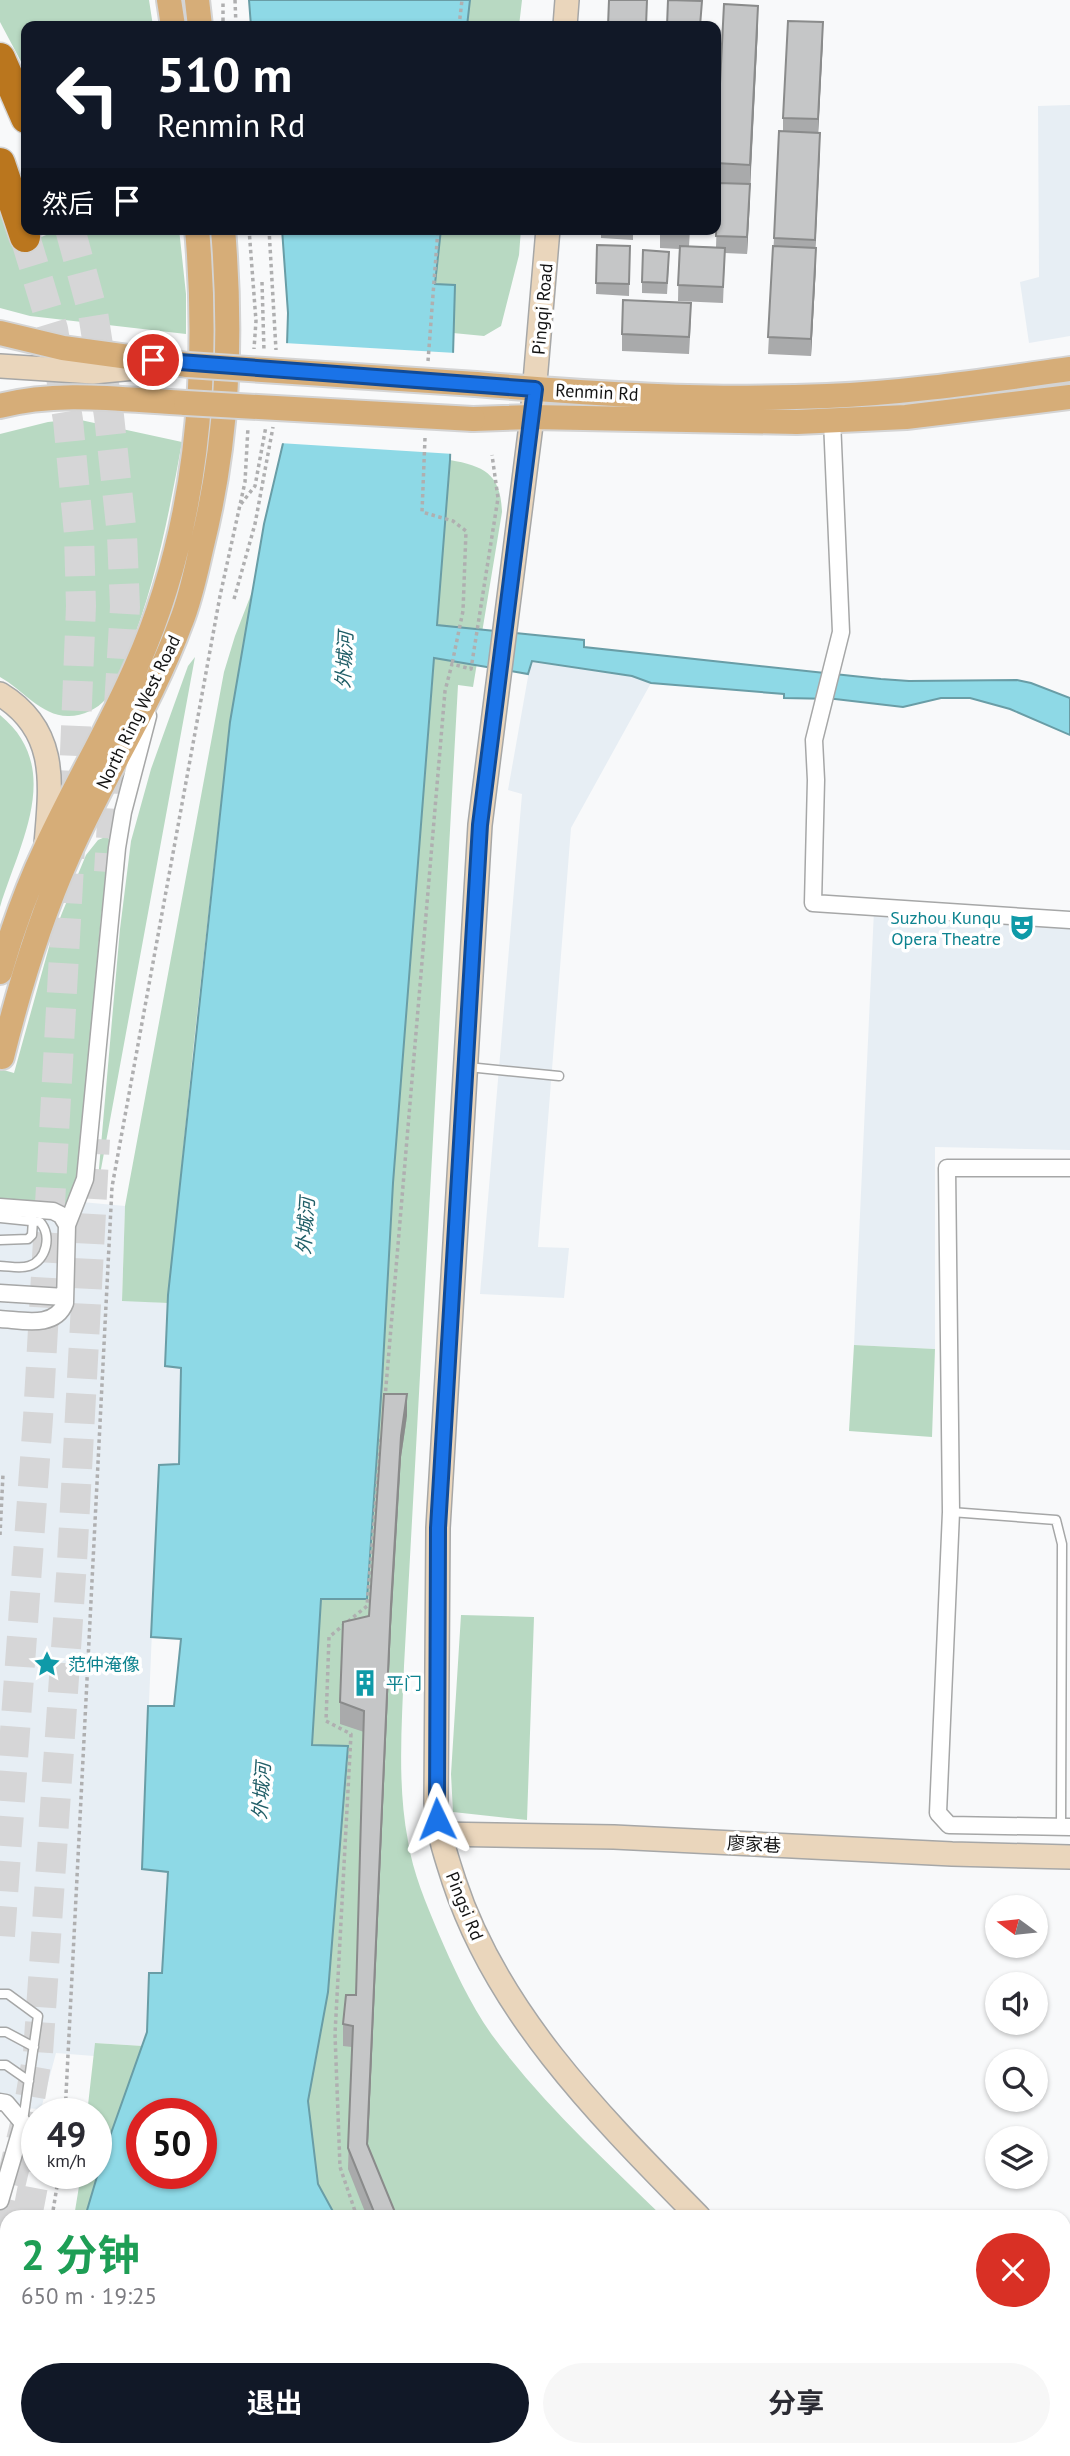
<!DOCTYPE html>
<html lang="zh">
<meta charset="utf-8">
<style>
:root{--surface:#fff;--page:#f7f7f7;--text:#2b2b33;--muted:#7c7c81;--accent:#111827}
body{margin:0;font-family:"PT Sans","Noto Sans SC",sans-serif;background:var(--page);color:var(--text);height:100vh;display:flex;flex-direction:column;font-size:26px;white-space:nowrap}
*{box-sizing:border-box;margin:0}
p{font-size:23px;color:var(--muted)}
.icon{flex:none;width:38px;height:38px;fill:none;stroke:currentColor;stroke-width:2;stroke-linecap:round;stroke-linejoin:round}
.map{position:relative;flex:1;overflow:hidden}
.drawer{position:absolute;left:0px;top:2210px;width:1071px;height:247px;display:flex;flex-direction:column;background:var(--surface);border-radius:21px 21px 0 0;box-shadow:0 2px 5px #0004}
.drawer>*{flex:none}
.guide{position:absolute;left:21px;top:21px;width:700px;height:214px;border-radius:14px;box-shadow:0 2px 5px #0004;background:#111827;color:#fff;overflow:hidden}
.needle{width:46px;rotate:285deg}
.tools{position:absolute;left:985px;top:1895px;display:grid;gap:14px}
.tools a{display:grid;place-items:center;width:63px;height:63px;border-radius:50%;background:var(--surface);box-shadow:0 2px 5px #0004;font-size:35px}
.speed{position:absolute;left:21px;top:2098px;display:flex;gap:14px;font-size:35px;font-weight:700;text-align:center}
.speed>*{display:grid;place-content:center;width:91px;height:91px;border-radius:50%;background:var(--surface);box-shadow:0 2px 5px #0004;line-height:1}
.speed small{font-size:18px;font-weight:400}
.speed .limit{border:10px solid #d22;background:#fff;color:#111}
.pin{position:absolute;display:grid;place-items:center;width:60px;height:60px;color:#fff;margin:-30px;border:4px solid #fff;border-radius:50%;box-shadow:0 2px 7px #0007}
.me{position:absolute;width:77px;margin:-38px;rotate:358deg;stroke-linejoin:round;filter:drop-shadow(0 0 5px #0008)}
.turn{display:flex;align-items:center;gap:24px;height:147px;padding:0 21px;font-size:32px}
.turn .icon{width:91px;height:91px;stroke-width:2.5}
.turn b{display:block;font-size:49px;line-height:60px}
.then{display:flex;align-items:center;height:66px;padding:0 21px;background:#0003;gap:14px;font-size:26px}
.round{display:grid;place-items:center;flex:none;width:74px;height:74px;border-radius:37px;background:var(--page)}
.headline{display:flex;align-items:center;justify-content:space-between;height:119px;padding:0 21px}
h1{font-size:42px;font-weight:700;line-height:52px;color:#1e9e55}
.cta{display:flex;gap:14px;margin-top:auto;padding:14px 21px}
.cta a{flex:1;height:80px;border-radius:42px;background:var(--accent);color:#fff;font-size:28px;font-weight:700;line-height:80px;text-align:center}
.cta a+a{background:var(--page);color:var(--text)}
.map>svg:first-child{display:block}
</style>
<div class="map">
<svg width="1070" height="2456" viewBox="0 0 1070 2456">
<rect width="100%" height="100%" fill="#f8f9fa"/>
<!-- built -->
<path fill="#e7eef4" d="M 1070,105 L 1070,336 L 1029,343 L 1020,282 L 1039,277 L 1038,106 Z
M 531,660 L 632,676 L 651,683 L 571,828 L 538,1247 L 569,1248 L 564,1298 L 480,1294 L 522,794 L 508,790 Z
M 874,910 L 1070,917 L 1070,1150 L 935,1147 L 935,1349 L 854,1345 Z
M 71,1201 L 125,1206 L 122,1300 L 168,1303 L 166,1366 L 181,1367 L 179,1464 L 159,1465 L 142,1869 L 168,1871 L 162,1974 L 149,1974 L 147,2032 L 143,2046 L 96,2043 L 94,2056 L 56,2053 L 41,2109 L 0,2107 L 0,1203 Z"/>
<!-- green -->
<path fill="#b8d9c2" d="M 0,0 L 149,0 L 153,26 L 26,26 L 26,71 L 0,22 Z
M 470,0 L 522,0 L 519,26 L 467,26 Z
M 0,209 L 14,248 L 61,229 L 179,229 L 186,294 L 186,334 L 30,316 L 0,308 Z
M 441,229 L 521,229 L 519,255 L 501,326 L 484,336 L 453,333 L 455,285 L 435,284 Z
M 76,419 L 182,442 C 169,514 155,587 127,655 C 122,669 117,687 106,699 C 97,709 83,716 69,716 C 42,717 22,689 0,677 L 0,434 L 48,422 Z
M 450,460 C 484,466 501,474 502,512 L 473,687 L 458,685 L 404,1666 C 402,1724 397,1784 408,1841 C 413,1873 426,1903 438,1932 C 453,1967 470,2004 492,2035 C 542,2103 604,2159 663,2217 L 336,2217 L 318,2184 L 308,2101 L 328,1992 L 348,1747 L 312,1745 L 321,1598 L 367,1598 L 382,1382 L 393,1183 Z
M 252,592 L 230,722 L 193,1051 L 168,1303 L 122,1301 L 125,1206 L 224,672 L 235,636 Z
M 195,657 L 97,1191 L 120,929 L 131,841 L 151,769 L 188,666 Z
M 0,715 C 65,768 19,844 0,907 Z
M 105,837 L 113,840 L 112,846 L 101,917 L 78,1179 C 73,1193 72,1205 57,1207 L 0,1203 L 0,1069 L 14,1073 L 49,947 L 62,913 L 86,855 L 98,840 Z
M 854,1345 L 935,1349 L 932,1437 L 849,1431 Z
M 461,1615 L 534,1617 L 527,1820 L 453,1812 L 451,1774 Z
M 95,2043 L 143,2046 L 104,2153 L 85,2217 L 74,2217 L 81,2174 L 96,2174 L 96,2114 L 87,2114 Z
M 514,2450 L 877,2450 L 886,2456 L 519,2456 Z"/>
<!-- water -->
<path fill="#8ed9e6" stroke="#699da6" stroke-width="2" fill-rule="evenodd" d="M 249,0 L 470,0 L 467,26 L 251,26 Z
M 282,229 L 441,229 L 435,284 L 455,285 L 450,460 L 437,625 L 584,640 L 584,647 L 881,679 L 909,681 L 1017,680 L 1031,683 L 1070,698 L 1070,735 L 1010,709 L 970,698 L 941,698 L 903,707 L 835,699 L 784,698 L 784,694 L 651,683 L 632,676 L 532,661 L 528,674 L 434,658 L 393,1183 L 382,1382 L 367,1599 L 321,1599 L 312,1745 L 348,1746 L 328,1992 L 308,2101 L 318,2184 L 336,2217 L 85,2217 L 104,2153 L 147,2032 L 149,1973 L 162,1973 L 168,1872 L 142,1869 L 148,1706 L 174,1706 L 181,1639 L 151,1637 L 159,1465 L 179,1464 L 181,1368 L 165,1366 L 168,1295 L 230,722 L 264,524 L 284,439 L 288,313 ZM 142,2114 L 201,2114 L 201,2174 L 142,2174 Z
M 24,2450 L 144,2450 L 143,2456 L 23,2456 Z
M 253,2450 L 514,2450 L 519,2456 L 259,2456 Z"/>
<!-- pier -->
<path fill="#f8f9fa" d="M 284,343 L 456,353 L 454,454 L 279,443 Z"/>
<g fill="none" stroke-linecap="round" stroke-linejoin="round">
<!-- highway-tunnel -->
<path stroke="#d6d6d7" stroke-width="30" stroke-dasharray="30 15" stroke-linecap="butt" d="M 70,229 L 93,313 L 109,416 L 122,535 L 125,607 L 109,872
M 25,237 L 53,329 L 68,420 L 79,534 L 81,606 L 73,801
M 0,1936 L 38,1418 L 70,848
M 27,2217 L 37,2165
M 0,2228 L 27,2116 L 38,2053 L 72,1562 L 95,1139
M 0,2319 L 7,2293"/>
<defs>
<path id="lane" d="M 468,1067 L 559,1076
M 0,1218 L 40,1222 C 52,1235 47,1260 29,1266 C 20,1269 9,1266 0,1266
M 0,1240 L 28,1239 L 32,1235 L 33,1220
M 951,1512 L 1056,1520 L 1062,1544 L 1061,1827
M 0,1994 L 8,1994 L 38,2016 L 23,2121
M 0,2032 L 6,2032 L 34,2047
M 0,2065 L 6,2065 L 29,2081"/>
<path id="street" d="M 832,420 L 841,632 L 814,740 L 816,780 L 813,903 L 1070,920
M 1070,1168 L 947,1168 L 951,1512 L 938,1813 L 949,1825 L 1070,1827
M 0,1207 L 53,1211 L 61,1215 L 67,1225
M 0,1293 L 65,1297
M 0,1319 C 22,1320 55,1329 65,1303 L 67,1225 L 85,1179 L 117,848 L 123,812 L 148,716
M 0,2102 L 6,2103 L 23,2123 L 0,2201"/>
<path id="secondary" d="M 565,26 L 567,0
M 548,229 L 532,417 L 480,825 L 438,1528 L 436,1803 C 438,1833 445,1853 454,1881 C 498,2015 602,2118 699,2217
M 0,366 L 93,372 L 155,366
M 0,694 C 59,730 51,784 46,844
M 438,1834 L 614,1837 L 952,1854 L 1070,1857
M 927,2450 L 933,2456"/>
<path id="primary" d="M 169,0 L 173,26
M 197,0 L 200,26
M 0,333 L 63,348 L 188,365
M 476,384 C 592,394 710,401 827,396 C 908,393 990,380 1070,369
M 0,406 C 59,390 125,400 186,403
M 473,419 L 532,417 L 797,422 L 906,417 L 1070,397
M 0,972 C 12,930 27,888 46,848 C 74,787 109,729 136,667 C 197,531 210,376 197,229
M 2,1057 C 19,988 39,921 68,856 C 103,776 151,704 181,622 C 191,597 196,571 202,545 C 228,440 232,337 223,229"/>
<path id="highway" d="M 0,58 L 26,118
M 0,163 L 25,237"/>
</defs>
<!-- lane casing -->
<use href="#lane" stroke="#a6a7a7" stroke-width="11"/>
<!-- street casing -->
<use href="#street" stroke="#a6a7a7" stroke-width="19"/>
<!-- secondary casing -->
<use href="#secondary" stroke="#a6a7a7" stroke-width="26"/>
<!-- primary casing -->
<use href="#primary" stroke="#d4d4d4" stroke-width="28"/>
<!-- highway casing -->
<use href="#highway" stroke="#d4d4d4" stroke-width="33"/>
<!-- path -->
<path stroke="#afafb0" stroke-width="3.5" stroke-dasharray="3.5 3.5" stroke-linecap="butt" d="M 235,0 L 236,26
M 223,21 L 223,0
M 459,26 L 462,0
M 249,229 L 256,321 L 254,349
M 269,229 L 276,350
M 262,282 L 264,351
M 428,361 L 438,229
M 425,438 L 422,512 L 453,521 L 466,531 L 463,611 L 452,664
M 241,504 L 255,486 L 266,426
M 234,599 L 255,524 L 273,427
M 385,1398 L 445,691 L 452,664 L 471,669 L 498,498 L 492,455
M 0,1535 L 3,1474
M 65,2114 L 112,1187 L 220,596 L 245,482 L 248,427
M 52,2217 L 59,2174
M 357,2217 L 340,2167 L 335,2034 L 351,1734 L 326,1721 L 329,1637 L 367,1606 L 381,1438
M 0,2413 L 7,2386
M 544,2450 L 547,2456
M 603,2450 L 604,2456"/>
<!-- lane -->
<use href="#lane" stroke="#fff" stroke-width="8"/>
<!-- street -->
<use href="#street" stroke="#fff" stroke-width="16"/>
<!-- secondary -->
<use href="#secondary" stroke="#ead6bc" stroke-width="23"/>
<!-- primary -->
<use href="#primary" stroke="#d6ad78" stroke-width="24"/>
<!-- highway -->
<use href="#highway" stroke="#ba761e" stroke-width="30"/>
<defs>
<path id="primary-bridge" d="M 188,365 L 476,384
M 186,403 L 473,419"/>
</defs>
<!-- primary-bridge casing -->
<use href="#primary-bridge" stroke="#d4d4d4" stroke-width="28" stroke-linecap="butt"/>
<!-- primary-bridge -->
<use href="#primary-bridge" stroke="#d6ad78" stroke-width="24"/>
</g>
<!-- wall -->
<path fill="#a9aaab" d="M 758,27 L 747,254 L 725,253 L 723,303 L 678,301 L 679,249 L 660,248 L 660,229 L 690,229 L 689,246 L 716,247 L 718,185 L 716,185 L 716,163 Z
M 823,39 L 818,133 L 820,149 L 815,248 L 816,265 L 811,356 L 768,354 L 774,238 L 783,131 L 783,118 Z
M 601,229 L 633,229 L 633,240 L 601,238 Z
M 597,245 L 630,246 L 629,296 L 596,294 Z
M 669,263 L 667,294 L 642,293 L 642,282 Z
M 691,320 L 689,354 L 622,351 L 622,334 Z
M 407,1416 L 401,1457 L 391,1626 L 368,2146 L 397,2217 L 367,2217 L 348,2169 L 352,2047 L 343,2046 L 343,2024 L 356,1995 L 364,1732 L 340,1724 L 340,1702 L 369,1616 Z"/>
<!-- shaded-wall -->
<path fill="#8a8b8b" d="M 758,6 L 758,27 L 750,187 L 750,165 Z
M 823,22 L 823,39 L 818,136 L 818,119 Z
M 820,133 L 820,149 L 815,256 L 815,240 Z
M 750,184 L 750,201 L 747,254 L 747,237 Z
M 816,248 L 816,265 L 811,356 L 811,339 Z
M 407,1394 L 407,1416 L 401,1457 L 391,1626 L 367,2165 L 367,2144 L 391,1604 L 401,1436 Z"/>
<!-- building -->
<path fill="#c5c6c7" stroke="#8a8b8b" stroke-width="2" d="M 609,0 L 647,0 L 646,26 L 608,26 Z
M 668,0 L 702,1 L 700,26 L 667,26 Z
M 724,4 L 758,6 L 750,165 L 716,163 Z
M 788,21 L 823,22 L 818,119 L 783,118 Z
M 779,131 L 820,133 L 815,240 L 774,238 Z
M 718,183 L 750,184 L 747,237 L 716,236 Z
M 660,229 L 689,229 L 689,233 L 660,232 Z
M 597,245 L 630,246 L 629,284 L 596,283 Z
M 680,246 L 725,248 L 723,287 L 678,285 Z
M 773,246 L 816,248 L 811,339 L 768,337 Z
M 643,250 L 669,252 L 667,283 L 642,282 Z
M 623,300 L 691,303 L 689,337 L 622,334 Z
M 384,1394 L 407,1394 L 401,1436 L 391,1604 L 367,2144 L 397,2217 L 376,2217 L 348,2148 L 353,2026 L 343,2024 L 346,1995 L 356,1995 L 364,1711 L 340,1702 L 343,1622 L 369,1616 Z"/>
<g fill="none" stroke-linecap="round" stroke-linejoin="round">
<defs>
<path id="route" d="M 153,360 L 535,389 L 480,825 L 438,1528 L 437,1819"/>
</defs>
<!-- route casing -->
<use href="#route" stroke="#114b97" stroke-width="18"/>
<!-- route -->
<use href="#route" stroke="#1a73e8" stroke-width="12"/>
</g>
<!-- icons -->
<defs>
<symbol id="theatre-bare" viewBox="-9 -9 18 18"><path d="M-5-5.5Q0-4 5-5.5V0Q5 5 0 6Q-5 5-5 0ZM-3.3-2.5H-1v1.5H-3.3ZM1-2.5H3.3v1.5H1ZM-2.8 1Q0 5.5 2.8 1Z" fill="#0f9aa8" stroke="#fff" stroke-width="2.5" paint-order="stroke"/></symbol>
<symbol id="sight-bare" viewBox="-9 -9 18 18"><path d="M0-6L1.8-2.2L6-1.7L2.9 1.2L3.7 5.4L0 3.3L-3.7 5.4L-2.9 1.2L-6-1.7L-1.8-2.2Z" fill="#0f9aa8" stroke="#fff" stroke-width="2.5" paint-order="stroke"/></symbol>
<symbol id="building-bare" viewBox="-9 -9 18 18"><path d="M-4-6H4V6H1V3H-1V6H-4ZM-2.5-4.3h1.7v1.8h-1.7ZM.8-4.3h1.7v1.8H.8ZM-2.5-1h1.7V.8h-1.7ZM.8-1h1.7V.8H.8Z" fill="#0f9aa8" stroke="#fff" stroke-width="2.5" paint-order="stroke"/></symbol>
</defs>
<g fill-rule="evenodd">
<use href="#theatre-bare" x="1003" y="908" width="38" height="38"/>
<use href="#sight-bare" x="28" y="1645" width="38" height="38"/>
<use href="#building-bare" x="346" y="1664" width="38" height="38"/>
</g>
<g text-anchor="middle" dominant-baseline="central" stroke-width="7" stroke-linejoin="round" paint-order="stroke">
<!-- street labels -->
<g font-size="18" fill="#121212" stroke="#fff">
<text transform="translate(542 309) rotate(-85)">Pingqi Road</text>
<text transform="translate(597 392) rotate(3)">Renmin Rd</text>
<text transform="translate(138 712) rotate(-64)">North Ring West Road</text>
<text transform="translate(754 1844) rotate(3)">廖家巷</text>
<text transform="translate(465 1906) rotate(68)">Pingsi Rd</text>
</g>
<!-- culture labels -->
<g font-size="18" fill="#0d838f" stroke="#fff" text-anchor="start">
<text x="1001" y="917" text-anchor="end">Suzhou Kunqu<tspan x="1001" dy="21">Opera Theatre</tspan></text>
<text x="68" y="1664">范仲淹像</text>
<text x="386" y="1683">平门</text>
</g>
<!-- water labels -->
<g font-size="19" font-style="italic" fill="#205e67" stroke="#fff">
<text transform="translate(344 660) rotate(-87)">外城河</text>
<text transform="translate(305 1226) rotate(-86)">外城河</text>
<text transform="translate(261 1791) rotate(-86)">外城河</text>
</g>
</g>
</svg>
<div class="tools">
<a><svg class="needle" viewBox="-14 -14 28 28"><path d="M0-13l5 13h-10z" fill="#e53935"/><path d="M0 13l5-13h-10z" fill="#7c7c81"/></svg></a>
<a><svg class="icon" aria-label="sound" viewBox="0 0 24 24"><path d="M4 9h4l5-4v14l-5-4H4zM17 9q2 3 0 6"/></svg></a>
<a><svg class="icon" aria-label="search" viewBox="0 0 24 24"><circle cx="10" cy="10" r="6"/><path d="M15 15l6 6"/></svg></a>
<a><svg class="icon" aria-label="layers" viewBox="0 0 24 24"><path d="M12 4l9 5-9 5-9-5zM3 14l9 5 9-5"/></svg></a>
</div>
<div class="speed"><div>49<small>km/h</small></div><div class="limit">50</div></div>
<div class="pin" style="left:153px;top:360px;background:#d93025"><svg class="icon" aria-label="arrive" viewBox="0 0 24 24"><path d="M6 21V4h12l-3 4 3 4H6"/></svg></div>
<svg class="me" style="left:437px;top:1819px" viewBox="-20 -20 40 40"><path d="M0-17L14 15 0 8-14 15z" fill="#1a73e8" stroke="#fff" stroke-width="4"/></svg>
<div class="guide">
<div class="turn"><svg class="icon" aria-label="left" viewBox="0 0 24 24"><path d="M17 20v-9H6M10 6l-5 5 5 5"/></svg><div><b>510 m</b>Renmin Rd</div></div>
<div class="then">然后<svg class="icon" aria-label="arrive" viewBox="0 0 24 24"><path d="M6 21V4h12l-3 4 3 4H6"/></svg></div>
</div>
<section class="drawer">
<div class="headline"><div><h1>2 分钟</h1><p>650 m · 19:25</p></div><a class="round" style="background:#d93025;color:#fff"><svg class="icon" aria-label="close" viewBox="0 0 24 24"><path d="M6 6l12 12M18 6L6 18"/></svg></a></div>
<div class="cta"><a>退出</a><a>分享</a></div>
</section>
</div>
